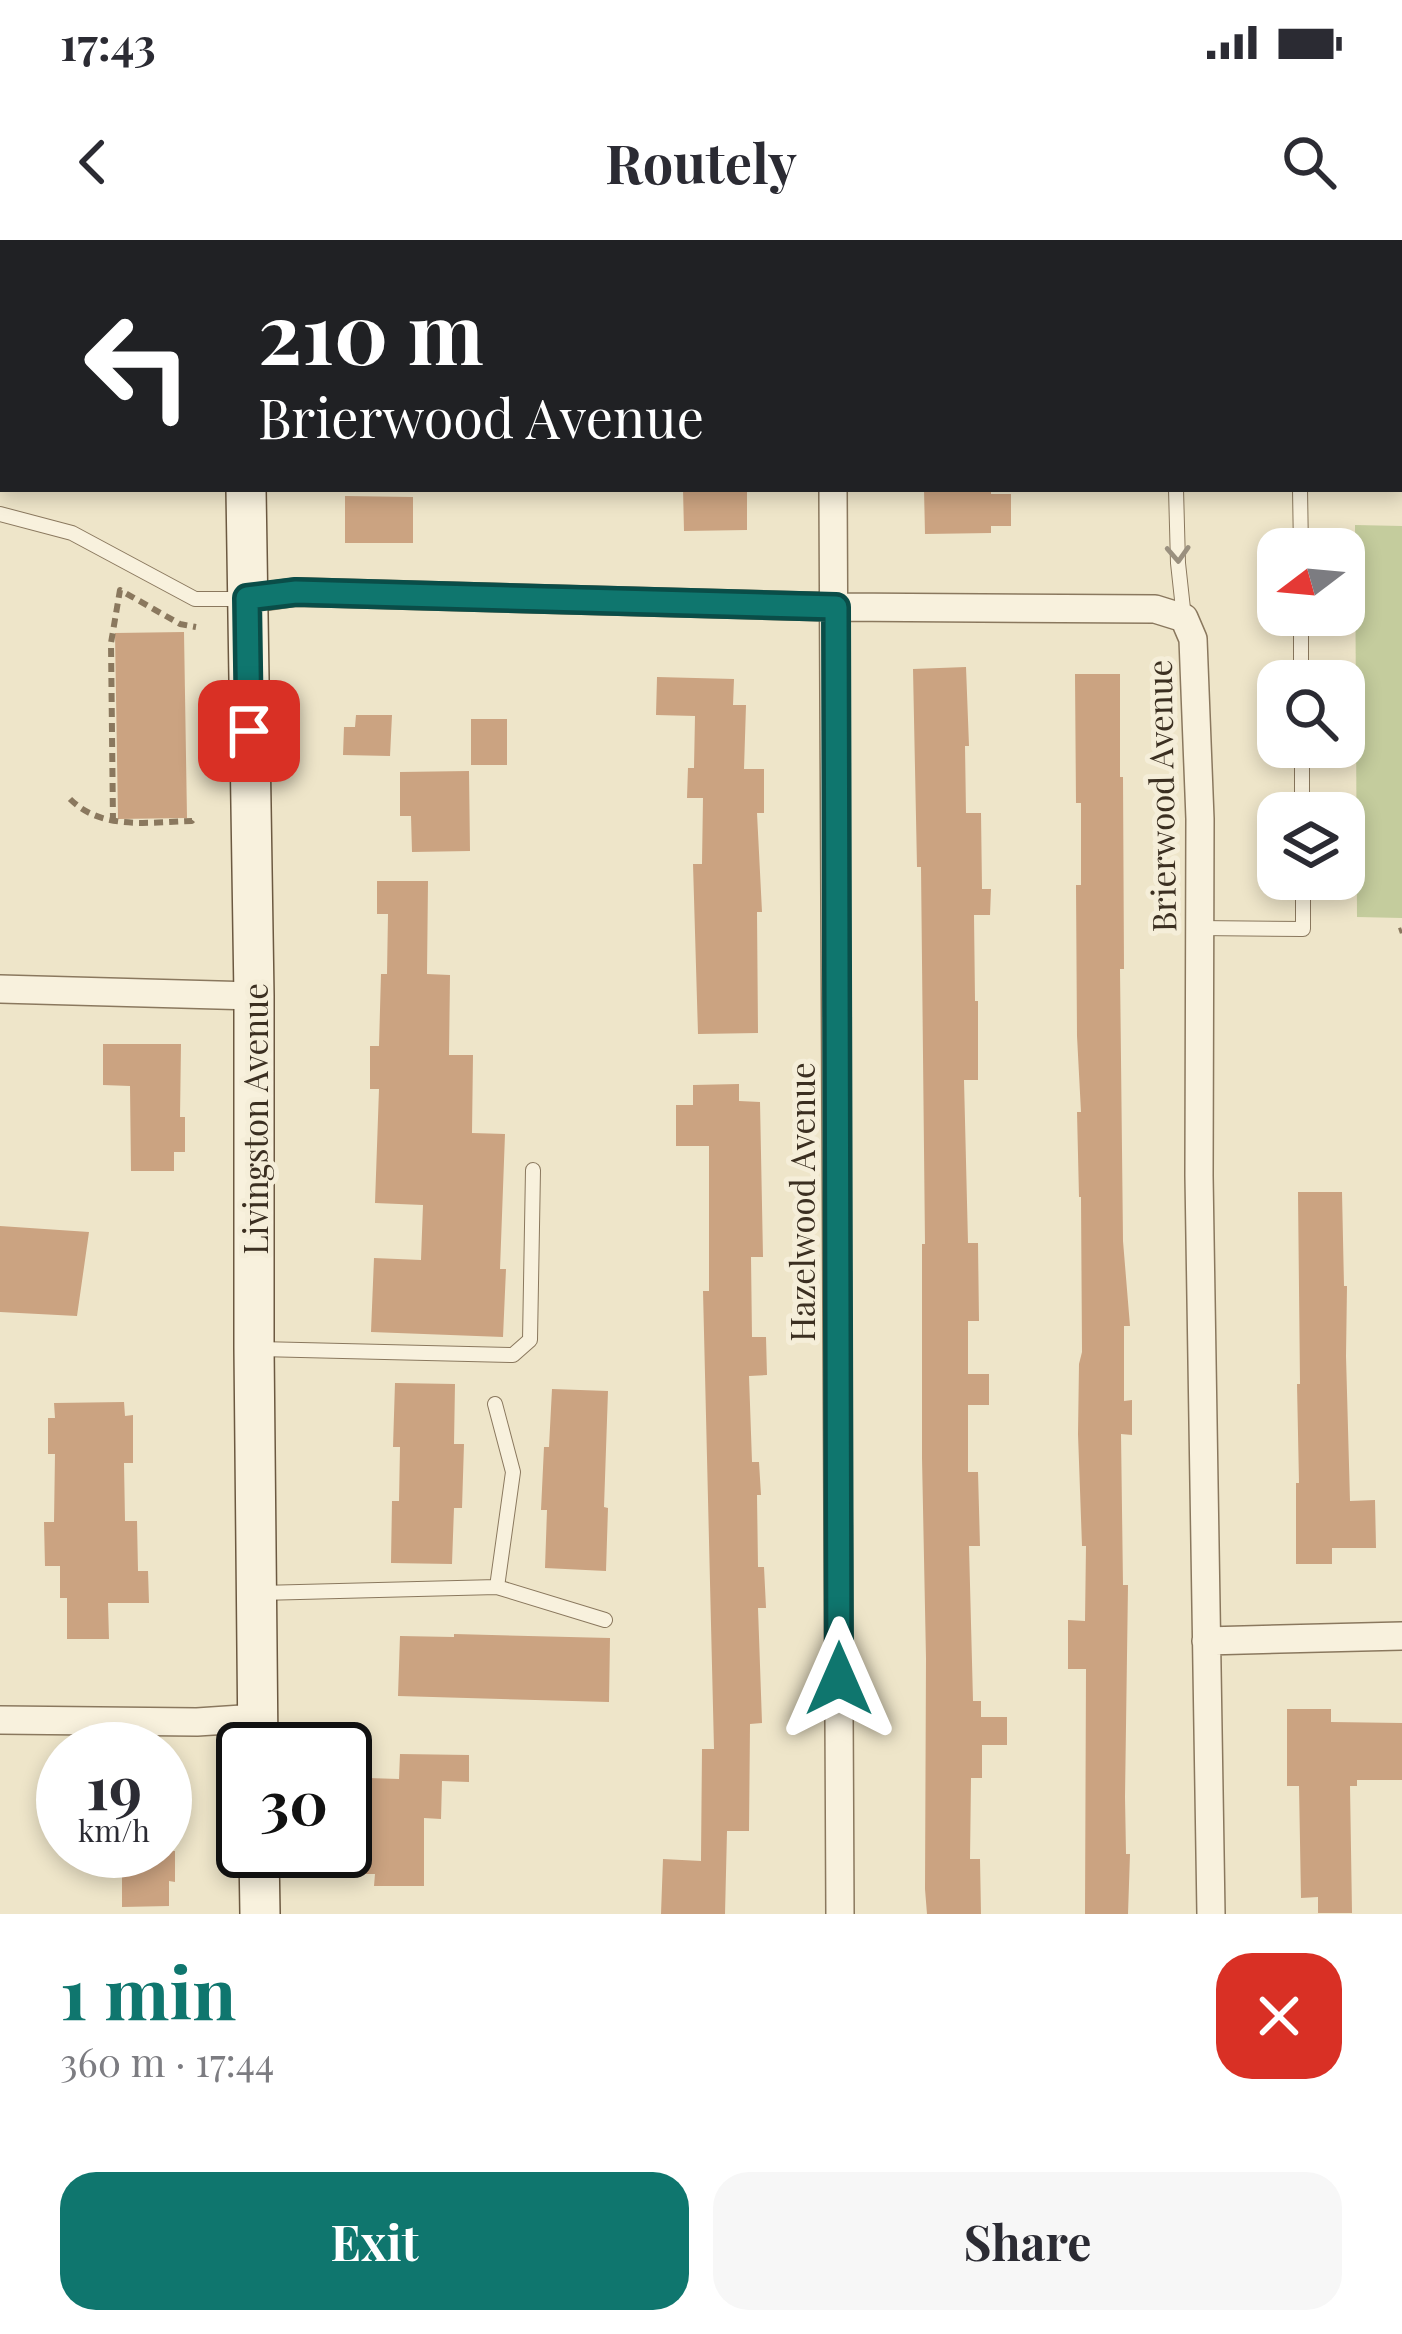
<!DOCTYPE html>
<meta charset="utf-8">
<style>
:root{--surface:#fff;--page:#f7f7f7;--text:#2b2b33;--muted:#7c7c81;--accent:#0f766e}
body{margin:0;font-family:"Playfair Display",serif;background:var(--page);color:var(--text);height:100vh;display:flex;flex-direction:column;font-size:45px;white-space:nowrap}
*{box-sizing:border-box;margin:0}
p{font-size:39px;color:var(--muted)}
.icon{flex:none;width:66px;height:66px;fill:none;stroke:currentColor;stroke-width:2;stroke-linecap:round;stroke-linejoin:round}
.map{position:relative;height:1674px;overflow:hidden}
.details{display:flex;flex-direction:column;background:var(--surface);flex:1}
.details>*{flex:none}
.top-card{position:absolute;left:0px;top:0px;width:1404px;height:252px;box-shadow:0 6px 18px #0003;background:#202124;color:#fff;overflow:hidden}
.needle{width:78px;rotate:254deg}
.buttons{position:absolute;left:1257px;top:288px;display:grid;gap:24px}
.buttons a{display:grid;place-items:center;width:108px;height:108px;border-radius:24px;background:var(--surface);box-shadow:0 6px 18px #0003;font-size:60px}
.speed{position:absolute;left:36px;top:1482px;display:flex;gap:24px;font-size:60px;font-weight:700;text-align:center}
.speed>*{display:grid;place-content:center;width:156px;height:156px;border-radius:50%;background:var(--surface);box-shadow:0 6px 18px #0003;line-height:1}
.speed small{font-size:30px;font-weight:400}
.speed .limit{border:6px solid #111;border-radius:18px;background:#fff;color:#111}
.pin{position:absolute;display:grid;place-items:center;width:102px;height:102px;color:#fff;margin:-51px;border-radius:24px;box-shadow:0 6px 18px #0006}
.me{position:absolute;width:132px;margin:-66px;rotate:0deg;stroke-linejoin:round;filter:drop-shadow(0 0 9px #0008)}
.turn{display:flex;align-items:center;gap:42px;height:252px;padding:0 60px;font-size:54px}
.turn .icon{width:156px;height:156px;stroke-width:2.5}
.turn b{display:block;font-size:84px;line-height:102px}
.round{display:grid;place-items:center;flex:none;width:126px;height:126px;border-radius:36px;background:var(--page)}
.summary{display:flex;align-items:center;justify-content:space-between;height:204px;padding:0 60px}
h1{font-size:72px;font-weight:700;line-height:90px;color:var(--accent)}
.button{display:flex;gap:24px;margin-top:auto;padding:24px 60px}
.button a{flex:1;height:138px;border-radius:36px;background:var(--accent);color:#fff;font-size:48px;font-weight:700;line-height:138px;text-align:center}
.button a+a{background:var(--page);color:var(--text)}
.status{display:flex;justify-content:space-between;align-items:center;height:84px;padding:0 60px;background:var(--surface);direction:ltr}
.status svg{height:33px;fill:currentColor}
header{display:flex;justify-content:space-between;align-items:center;height:156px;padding:0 60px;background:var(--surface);font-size:54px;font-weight:700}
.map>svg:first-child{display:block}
</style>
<div class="status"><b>17:43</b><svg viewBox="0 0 49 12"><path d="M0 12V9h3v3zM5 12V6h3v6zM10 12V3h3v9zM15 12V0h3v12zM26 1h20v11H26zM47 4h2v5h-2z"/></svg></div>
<header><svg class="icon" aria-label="back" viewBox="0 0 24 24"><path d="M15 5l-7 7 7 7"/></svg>Routely<svg class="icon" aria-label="search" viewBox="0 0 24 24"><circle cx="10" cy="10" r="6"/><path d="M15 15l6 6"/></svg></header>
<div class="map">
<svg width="1402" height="1674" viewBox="0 0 1402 1674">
<rect width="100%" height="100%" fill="#eee5c9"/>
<!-- green -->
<path fill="#c4cc9d" d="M 1355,285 L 1402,286 L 1402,678 L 1357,677 Z"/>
<!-- building -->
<path fill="#cba381" d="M 683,249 L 747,249 L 747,290 L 684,291 Z
M 924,249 L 991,249 L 991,254 L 1011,254 L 1011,286 L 991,286 L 991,293 L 925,294 Z
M 345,256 L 413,257 L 413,303 L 345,303 Z
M 184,392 L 187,578 L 118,579 L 115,393 Z
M 966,427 L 969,506 L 965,506 L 966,573 L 981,573 L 982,649 L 991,649 L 990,675 L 974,675 L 975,761 L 978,761 L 978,840 L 964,840 L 968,1003 L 978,1003 L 979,1081 L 968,1081 L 968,1134 L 989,1134 L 989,1165 L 968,1165 L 968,1232 L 978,1232 L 980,1306 L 969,1306 L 973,1461 L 981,1461 L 981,1477 L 1007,1477 L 1007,1505 L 982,1505 L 982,1538 L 971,1538 L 970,1619 L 980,1619 L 981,1674 L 927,1674 L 925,1649 L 926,1418 L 922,1218 L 922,1004 L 925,1004 L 921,627 L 917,627 L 913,429 Z
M 1075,434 L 1120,434 L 1120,537 L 1123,537 L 1124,729 L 1120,729 L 1123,1001 L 1130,1086 L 1124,1086 L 1124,1161 L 1132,1160 L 1132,1195 L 1121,1194 L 1123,1345 L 1128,1345 L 1125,1557 L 1126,1614 L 1130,1614 L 1128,1674 L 1085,1674 L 1086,1429 L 1068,1429 L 1068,1380 L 1085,1381 L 1086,1306 L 1082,1306 L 1078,1194 L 1079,1124 L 1082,1112 L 1081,957 L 1079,957 L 1077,872 L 1081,872 L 1077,796 L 1076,645 L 1081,645 L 1081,563 L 1076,563 Z
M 657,437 L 734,439 L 733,465 L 746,465 L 744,529 L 764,529 L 764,573 L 757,573 L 762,672 L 757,672 L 758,793 L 698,794 L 693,624 L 702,624 L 703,558 L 687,558 L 688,528 L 694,528 L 695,476 L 656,475 Z
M 356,475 L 392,475 L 390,516 L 343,515 L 344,487 L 355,487 Z
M 471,479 L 507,479 L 507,525 L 471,525 Z
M 469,531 L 470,611 L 412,612 L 411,576 L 400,576 L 400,532 Z
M 377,641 L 428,641 L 427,734 L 450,735 L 449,815 L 473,815 L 472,893 L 505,894 L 500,1029 L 506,1029 L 503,1097 L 371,1092 L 374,1018 L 421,1020 L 423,965 L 375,963 L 379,849 L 370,849 L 370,806 L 379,806 L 381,734 L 387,734 L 388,674 L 377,674 Z
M 103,804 L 181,804 L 180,877 L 185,877 L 185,912 L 174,912 L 174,931 L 131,931 L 130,846 L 103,845 Z
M 739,844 L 739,861 L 760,862 L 763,1017 L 751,1017 L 752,1097 L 766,1097 L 767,1135 L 749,1136 L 752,1222 L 759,1222 L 761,1255 L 757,1255 L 758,1327 L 764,1327 L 766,1368 L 758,1368 L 762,1483 L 750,1484 L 749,1591 L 727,1591 L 725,1674 L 661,1674 L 663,1619 L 701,1621 L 702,1509 L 714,1509 L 703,1051 L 709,1051 L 709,906 L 676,906 L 676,865 L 693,865 L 693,845 Z
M 1298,952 L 1342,952 L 1344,1046 L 1347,1046 L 1346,1116 L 1350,1261 L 1375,1260 L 1376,1308 L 1332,1308 L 1332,1324 L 1296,1324 L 1296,1243 L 1299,1243 L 1297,1144 L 1300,1144 Z
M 0,986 L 89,992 L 77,1076 L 0,1072 Z
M 395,1143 L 455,1144 L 454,1204 L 464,1204 L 462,1268 L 454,1268 L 452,1324 L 391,1323 L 392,1261 L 399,1261 L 400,1207 L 393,1207 Z
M 552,1149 L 608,1151 L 604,1267 L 608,1268 L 606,1331 L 545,1328 L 547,1270 L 541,1270 L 544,1207 L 549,1207 Z
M 124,1162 L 125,1176 L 133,1175 L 133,1223 L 124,1223 L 125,1281 L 137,1281 L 138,1331 L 148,1331 L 149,1363 L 108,1363 L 109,1399 L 67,1399 L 67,1358 L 60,1358 L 60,1326 L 45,1326 L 44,1282 L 54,1282 L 55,1214 L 48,1214 L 48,1178 L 55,1178 L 54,1163 Z
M 454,1394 L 610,1398 L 609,1462 L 398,1456 L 400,1396 L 454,1397 Z
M 1287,1469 L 1331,1469 L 1331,1482 L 1402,1483 L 1402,1540 L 1357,1540 L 1357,1546 L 1350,1546 L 1352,1673 L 1318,1673 L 1318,1657 L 1301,1658 L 1299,1546 L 1287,1546 Z
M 400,1514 L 469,1515 L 469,1542 L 442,1541 L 441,1579 L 424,1578 L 424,1646 L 374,1646 L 375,1634 L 365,1634 L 368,1538 L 399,1539 Z
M 122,1611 L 175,1611 L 175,1642 L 169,1641 L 169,1666 L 122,1667 Z"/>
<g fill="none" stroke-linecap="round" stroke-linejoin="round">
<defs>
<path id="lane" d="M 119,3 L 119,0
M 1118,3 L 1118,0
M 0,85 L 3,85
M 1176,249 L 1178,323 L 1184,378
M 1300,249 L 1301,309
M 0,274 L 72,293 L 195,359 L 242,359
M 1301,375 L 1301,441
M 1302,507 L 1302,573
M 1198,688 L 1303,689 L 1303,639
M 259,1109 L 513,1115 L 530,1100 L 533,930
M 495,1164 L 513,1232 L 497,1347
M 260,1353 L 497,1347 L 605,1380"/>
<path id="street" d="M 833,249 L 840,1674
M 247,359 L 296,352 L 836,367 L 1155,369 L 1184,378 L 1193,399 L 1200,579 L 1199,936 L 1211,1674
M 0,749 L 254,756
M 1206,1401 L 1402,1396
M 0,1480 L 197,1482 L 258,1478"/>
<path id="secondary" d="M 243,0 L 243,3
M 246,249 L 254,756 L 254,1108 L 258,1509
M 259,1611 L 260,1674"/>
</defs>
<!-- lane casing -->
<use href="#lane" stroke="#8a785e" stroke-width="16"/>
<!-- street casing -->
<use href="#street" stroke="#8a785e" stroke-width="30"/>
<!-- secondary casing -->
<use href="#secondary" stroke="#6c5941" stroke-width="42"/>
<!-- path -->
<path stroke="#8a785e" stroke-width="6" stroke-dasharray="9 6" stroke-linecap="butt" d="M 70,559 C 102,591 150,582 192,581 L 196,576
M 113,582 L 111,403 L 120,350 L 180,384 L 196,387
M 1399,691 L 1402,690"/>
<!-- lane -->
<use href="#lane" stroke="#f8f1dd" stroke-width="14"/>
<!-- street -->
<use href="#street" stroke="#f8f1dd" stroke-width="27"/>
<!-- secondary -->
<use href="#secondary" stroke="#f8f1dd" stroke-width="39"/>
</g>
<!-- one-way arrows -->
<defs><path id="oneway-chevron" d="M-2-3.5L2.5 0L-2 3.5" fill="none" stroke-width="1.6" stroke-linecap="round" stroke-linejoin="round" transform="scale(3)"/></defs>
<use stroke="#9a907f" href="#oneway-chevron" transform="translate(1178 314) rotate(87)"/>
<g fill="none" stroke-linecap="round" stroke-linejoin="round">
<defs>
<path id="route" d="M 249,491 L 247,358 L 296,352 L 836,367 L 839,1439"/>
</defs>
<!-- route casing -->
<use href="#route" stroke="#0a4d48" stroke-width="30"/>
<!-- route -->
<use href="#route" stroke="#0f766e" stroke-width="21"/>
</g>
<g text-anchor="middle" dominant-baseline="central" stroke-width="10" stroke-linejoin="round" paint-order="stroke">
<!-- street labels -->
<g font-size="33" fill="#3b2f21" stroke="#f5eed9">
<text transform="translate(1160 556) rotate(-91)">Brierwood Avenue</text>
<text transform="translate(254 879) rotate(-90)">Livingston Avenue</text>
<text transform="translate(801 962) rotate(-90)">Hazelwood Avenue</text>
</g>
</g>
</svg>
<div class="buttons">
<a><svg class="needle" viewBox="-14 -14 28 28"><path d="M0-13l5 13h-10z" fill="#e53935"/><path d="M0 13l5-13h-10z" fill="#7c7c81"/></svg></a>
<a><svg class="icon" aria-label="search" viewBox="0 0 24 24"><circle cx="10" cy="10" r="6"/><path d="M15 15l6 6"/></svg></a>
<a><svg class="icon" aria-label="layers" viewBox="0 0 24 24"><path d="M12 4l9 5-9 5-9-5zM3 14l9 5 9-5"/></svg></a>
</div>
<div class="speed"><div>19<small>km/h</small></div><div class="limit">30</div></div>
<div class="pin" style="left:249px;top:491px;background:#d93025"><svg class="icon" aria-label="arrive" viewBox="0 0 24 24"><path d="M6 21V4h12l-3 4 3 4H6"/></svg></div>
<svg class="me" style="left:839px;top:1439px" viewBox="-20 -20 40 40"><path d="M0-17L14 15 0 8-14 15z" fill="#0f766e" stroke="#fff" stroke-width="4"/></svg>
<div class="top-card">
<div class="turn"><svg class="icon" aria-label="left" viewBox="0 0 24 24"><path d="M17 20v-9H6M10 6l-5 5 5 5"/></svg><div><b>210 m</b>Brierwood Avenue</div></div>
</div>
</div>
<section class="details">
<div class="summary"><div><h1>1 min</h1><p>360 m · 17:44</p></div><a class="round" style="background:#d93025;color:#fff"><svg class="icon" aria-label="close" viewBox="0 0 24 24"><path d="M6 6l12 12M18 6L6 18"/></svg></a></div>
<div class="button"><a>Exit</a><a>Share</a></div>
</section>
